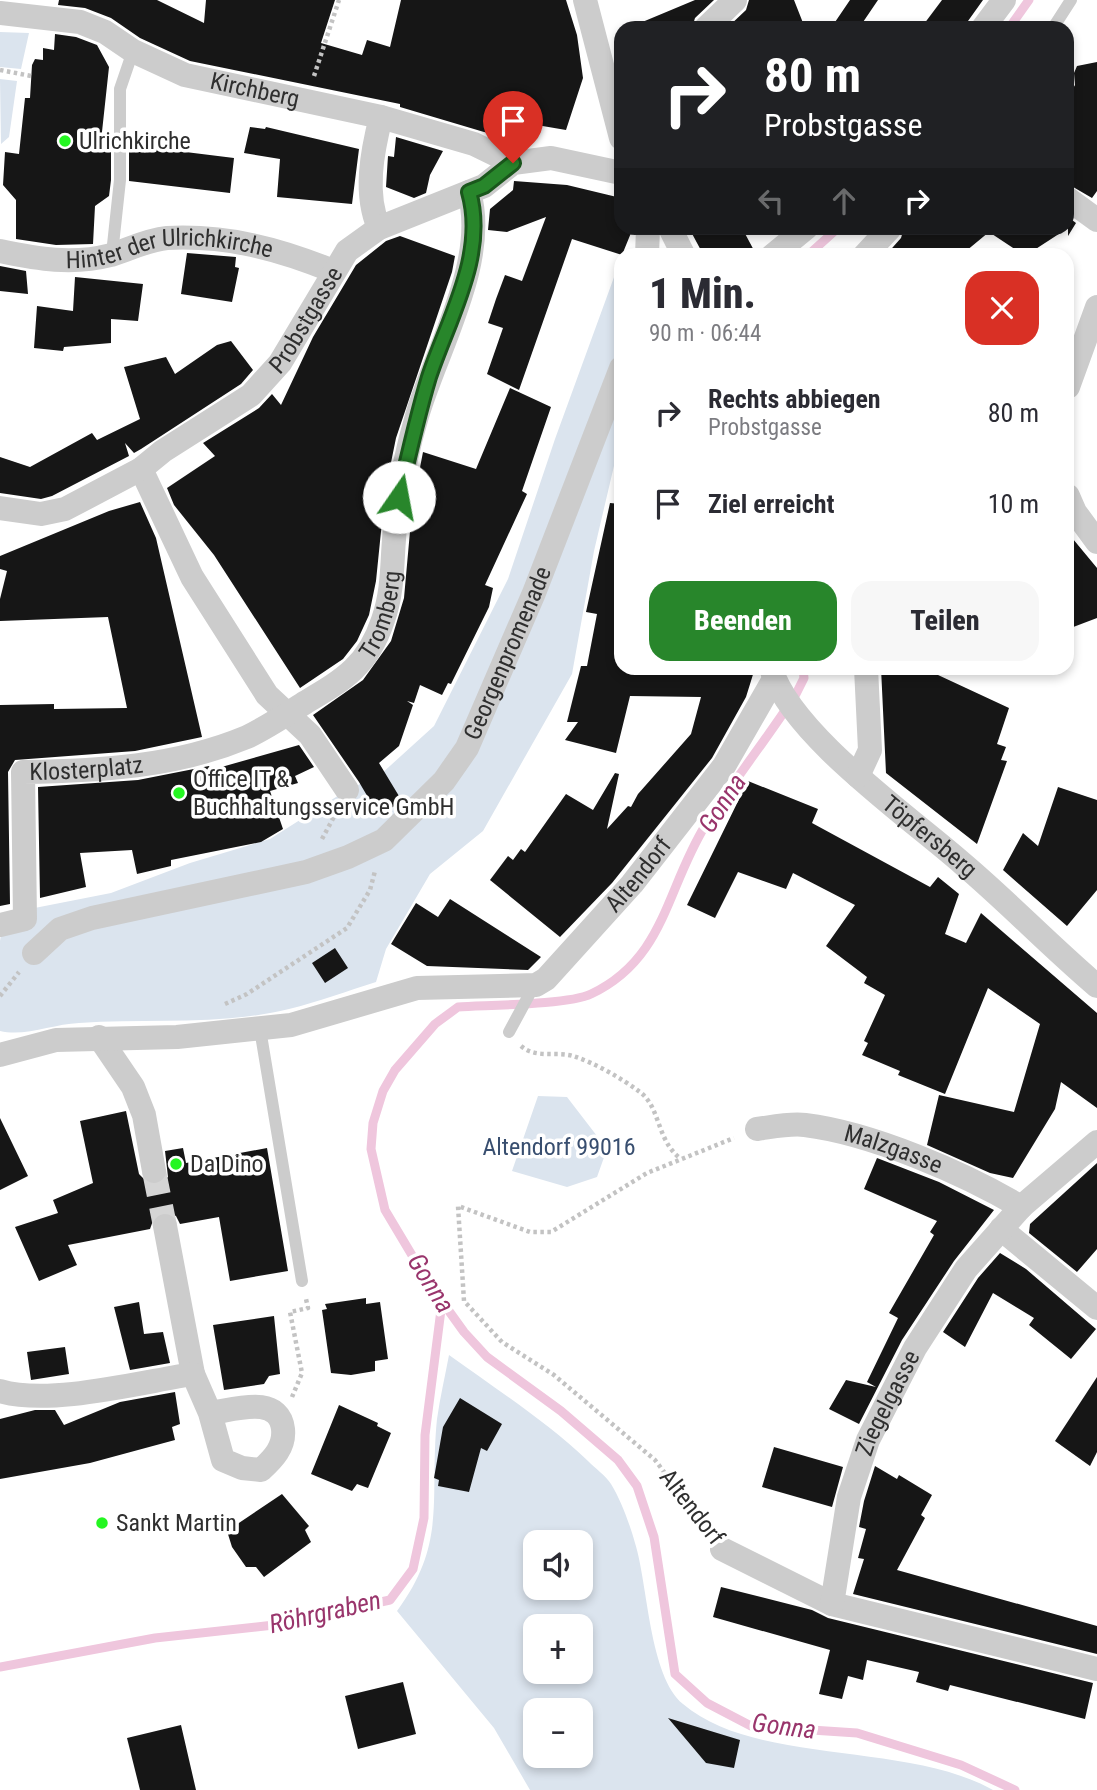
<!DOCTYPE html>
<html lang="de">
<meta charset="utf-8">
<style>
:root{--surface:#fff;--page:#f7f7f7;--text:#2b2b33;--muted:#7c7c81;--accent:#28862b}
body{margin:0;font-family:"Roboto Condensed",sans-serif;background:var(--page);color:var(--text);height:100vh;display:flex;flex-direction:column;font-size:26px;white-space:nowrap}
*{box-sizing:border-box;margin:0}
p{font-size:23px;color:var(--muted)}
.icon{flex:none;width:38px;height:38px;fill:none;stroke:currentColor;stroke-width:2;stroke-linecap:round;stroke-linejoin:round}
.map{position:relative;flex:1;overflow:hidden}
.panel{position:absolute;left:614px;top:248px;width:460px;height:427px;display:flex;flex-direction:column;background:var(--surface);border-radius:21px;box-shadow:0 4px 10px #0003}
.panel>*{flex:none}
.guide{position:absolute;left:614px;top:21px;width:460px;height:214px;border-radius:21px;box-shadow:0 4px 10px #0003;background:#202124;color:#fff;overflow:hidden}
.buttons{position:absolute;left:523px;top:1530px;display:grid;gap:14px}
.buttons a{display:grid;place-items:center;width:70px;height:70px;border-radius:14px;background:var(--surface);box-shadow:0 4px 10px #0003;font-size:35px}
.pin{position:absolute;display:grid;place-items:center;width:60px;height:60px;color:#fff;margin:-72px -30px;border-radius:50% 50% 50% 0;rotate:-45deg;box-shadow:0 0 7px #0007}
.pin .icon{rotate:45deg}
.me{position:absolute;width:77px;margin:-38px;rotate:12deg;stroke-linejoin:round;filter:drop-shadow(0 0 5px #0008)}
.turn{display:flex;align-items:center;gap:24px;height:147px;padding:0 35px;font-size:32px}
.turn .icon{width:91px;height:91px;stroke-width:2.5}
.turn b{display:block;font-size:49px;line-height:60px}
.lanes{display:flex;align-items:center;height:66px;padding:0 35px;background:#0003;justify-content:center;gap:35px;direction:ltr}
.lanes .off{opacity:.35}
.round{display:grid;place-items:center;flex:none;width:74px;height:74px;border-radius:21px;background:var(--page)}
.overview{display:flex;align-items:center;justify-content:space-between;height:119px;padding:0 35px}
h1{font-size:42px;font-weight:800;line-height:52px}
.cta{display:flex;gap:14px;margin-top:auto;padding:14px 35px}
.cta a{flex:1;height:80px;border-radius:21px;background:var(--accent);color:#fff;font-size:28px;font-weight:800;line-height:80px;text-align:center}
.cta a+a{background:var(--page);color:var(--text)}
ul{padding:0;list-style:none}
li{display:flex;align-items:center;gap:21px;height:91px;padding:0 35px}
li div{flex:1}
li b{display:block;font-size:26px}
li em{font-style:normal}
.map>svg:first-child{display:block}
</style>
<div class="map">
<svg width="1097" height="1790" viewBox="0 0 1097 1790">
<rect width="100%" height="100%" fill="#fff"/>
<!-- green -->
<path fill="#dbe4ee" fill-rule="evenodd" d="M 0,32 L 29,33 L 21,69 L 0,67 Z
M 0,79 L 17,81 L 9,137 L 1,144 Z
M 621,258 L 621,436 L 594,551 L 572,674 L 483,831 L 430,874 L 386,949 L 376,982 C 347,991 318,1002 289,1009 C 220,1026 149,1018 79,1023 C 53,1024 25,1037 0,1031 L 0,941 L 4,914 L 111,893 L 190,863 L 270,839 L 347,790 L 380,775 L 434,726 L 508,579 L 555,439 Z
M 538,1096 L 567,1097 L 607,1149 L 597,1177 L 567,1187 L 512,1171 Z
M 449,1355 C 496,1389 546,1421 588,1461 C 595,1468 606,1476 611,1484 C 621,1500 630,1525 635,1543 C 648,1584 649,1676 683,1704 C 756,1766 906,1741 993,1790 L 530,1790 L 494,1728 L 397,1611 C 448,1542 429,1497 437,1419 C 440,1398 445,1376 449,1355 ZM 536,1542 L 581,1542 L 581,1587 L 536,1587 ZM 536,1626 L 581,1626 L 581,1671 L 536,1671 ZM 536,1710 L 581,1710 L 581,1755 L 536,1755 Z"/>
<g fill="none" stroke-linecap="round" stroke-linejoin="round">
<!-- stream -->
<path stroke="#efc6dd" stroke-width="9" d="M 1009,28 L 1029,0
M 807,256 L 838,228
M 803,668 L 804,678 L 796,694 C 767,739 733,781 705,826 C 666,889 665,959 591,994 C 568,1005 487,1005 458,1007 L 435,1024 L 395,1070 L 383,1091 L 373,1123 L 371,1149 L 385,1210 L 428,1282 L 464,1332 L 487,1357 L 561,1411 L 618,1460 L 637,1486 L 654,1537 L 675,1674 L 707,1703 L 751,1726 L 857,1733 L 961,1765 L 1015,1790
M 0,1667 L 155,1638 L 274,1625 L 390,1600 L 413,1569 L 424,1518 L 425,1435 L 442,1302"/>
</g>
<!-- building -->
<path fill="#161616" d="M 59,0 L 157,0 L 204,23 L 206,0 L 335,0 L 321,43 L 362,55 L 367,40 L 390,47 L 401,0 L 566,0 L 577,35 L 583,78 L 566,130 L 525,123 L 522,140 L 484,132 L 400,107 L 400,104 L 190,61 L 140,38 L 111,18 L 85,8 L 58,5 Z
M 695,0 L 714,0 L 695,18 L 692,28 L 628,28 Z
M 749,0 L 794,0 L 805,28 L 727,28 L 746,10 Z
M 850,0 L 878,0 L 859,28 L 831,28 Z
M 942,0 L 983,0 L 963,28 L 921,28 Z
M 55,34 L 76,37 L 97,45 L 109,67 L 101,141 L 111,143 L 111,180 L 109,196 L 95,206 L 93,244 L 56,245 L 16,239 L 16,200 L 3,185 L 5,152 L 19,154 L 25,98 L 30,98 L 32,65 L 35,59 L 43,60 L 43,48 L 54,50 Z
M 1097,62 L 1097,191 L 1092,198 L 1068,184 L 1068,97 L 1075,85 L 1074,73 L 1077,66 Z
M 250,127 L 265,129 L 266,127 L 359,149 L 352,204 L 277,197 L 280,159 L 244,153 Z
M 396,137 L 443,151 L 430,175 L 426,193 L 414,198 L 386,187 L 388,156 L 394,157 Z
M 129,145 L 234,158 L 230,193 L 129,181 Z
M 514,181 L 567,185 L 621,198 L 621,228 L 633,228 L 622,255 L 572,239 L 519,390 L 487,374 L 503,328 L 488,323 L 496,299 L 505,275 L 522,281 L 546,217 L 507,232 L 488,230 L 490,209 L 513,190 Z
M 1068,217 L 1076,223 L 1068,236 L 1068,228 L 1025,256 L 989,232 L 960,256 L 885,256 L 901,238 L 904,228 L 1068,228 Z
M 689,228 L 742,228 L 757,256 L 704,256 Z
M 400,236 L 455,256 L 452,272 L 396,438 L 385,492 L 376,581 L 369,615 L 357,641 L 343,659 L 300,688 L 214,555 L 174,505 L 167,488 L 215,456 L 203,443 L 259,408 L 272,394 L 281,405 L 313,337 L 356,265 L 386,241 Z
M 187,253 L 236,257 L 235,267 L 239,268 L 232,302 L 181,294 Z
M 0,266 L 26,271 L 28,294 L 0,291 Z
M 75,277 L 143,284 L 138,321 L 111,319 L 111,343 L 64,347 L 63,351 L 34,348 L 37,306 L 73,311 Z
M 231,341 L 253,370 L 241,384 L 141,449 L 134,453 L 125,443 L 129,456 L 52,496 L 41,499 L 0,493 L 0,457 L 30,467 L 92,433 L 97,440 L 140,419 L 124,367 L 166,357 L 175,374 L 217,345 Z
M 510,388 L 551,407 L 522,491 L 527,494 L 485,585 L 493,588 L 489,607 L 451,684 L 448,683 L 442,695 L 420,685 L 414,703 L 407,701 L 413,705 L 399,746 L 379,763 L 402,801 L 379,816 L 359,782 L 313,715 L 363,680 L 391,641 L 404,598 L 412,509 L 423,452 L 476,469 Z
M 140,502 L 156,538 L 202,737 L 135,751 L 15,760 L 8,772 L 10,904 L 0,906 L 0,705 L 54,704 L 54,709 L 127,708 L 108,617 L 0,621 L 0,599 L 7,571 L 0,569 L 0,556 L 109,511 Z
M 610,503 L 621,504 L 621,668 L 755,668 L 746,697 L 712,758 L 612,883 L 560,937 L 490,880 L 508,856 L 513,860 L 521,849 L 525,852 L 566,794 L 593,810 L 615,773 L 619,774 L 607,829 L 628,806 L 631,807 L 638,794 L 691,734 L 701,697 L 630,696 L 616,753 L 565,740 L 578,722 L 567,722 L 581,666 L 587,666 L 597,614 L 586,612 Z
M 1068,533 L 1097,568 L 1097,618 L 1068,629 Z
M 881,668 L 923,668 L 1009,708 L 997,744 L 1006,747 L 1001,760 L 1007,761 L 977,844 L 886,773 Z
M 299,745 L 314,767 L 295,776 L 298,783 L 270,791 L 283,829 L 261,842 L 171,860 L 171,866 L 137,874 L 132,850 L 80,853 L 86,887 L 40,898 L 38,787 L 138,780 L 209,766 L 211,770 Z
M 748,781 L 818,809 L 812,823 L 930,887 L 938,877 L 959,894 L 945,934 L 966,943 L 981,913 L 1097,1013 L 1097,1108 L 1061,1082 L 1055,1109 L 1013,1178 L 990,1173 L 927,1145 L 939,1095 L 1014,1112 L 1040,1024 L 988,988 L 945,1094 L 898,1075 L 900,1071 L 862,1055 L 868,1043 L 864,1041 L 885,995 L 864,983 L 867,977 L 826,946 L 855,905 L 793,873 L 786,889 L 738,872 L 715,918 L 687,905 Z
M 1058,787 L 1097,800 L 1097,890 L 1067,926 L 1003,870 L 1023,833 L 1038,846 Z
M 450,899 L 541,957 L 528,970 L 427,966 L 391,944 L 416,903 L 438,917 Z
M 335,948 L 348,968 L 325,983 L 312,963 Z
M 126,1111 L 139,1174 L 150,1185 L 157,1185 L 168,1177 L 165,1151 L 183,1148 L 186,1163 L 267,1148 L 288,1271 L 230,1281 L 219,1217 L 180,1224 L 176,1216 L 163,1211 L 155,1215 L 150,1229 L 68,1245 L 77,1265 L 39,1281 L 15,1227 L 58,1213 L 53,1200 L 93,1183 L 80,1121 Z
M 0,1118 L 28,1176 L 0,1190 Z
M 877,1158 L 939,1182 L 994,1210 L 954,1261 L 902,1340 L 859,1424 L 829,1409 L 846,1380 L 876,1387 L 867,1382 L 898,1318 L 889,1313 L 934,1235 L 930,1232 L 937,1221 L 864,1189 Z
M 1097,1163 L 1097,1249 L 1077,1272 L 1029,1233 L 1030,1224 Z
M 1000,1253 L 1026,1269 L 1096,1329 L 1071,1359 L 1029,1325 L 1034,1318 L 993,1293 L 965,1347 L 943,1332 L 978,1278 Z
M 366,1298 L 366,1304 L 380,1302 L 388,1359 L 375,1361 L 375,1371 L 351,1375 L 331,1373 L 322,1310 L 327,1309 L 325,1304 Z
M 139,1302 L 144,1334 L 163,1332 L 170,1363 L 130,1370 L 114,1307 Z
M 274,1316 L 280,1374 L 269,1376 L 264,1384 L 224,1390 L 213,1325 Z
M 65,1347 L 69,1374 L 31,1380 L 27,1352 Z
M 1097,1377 L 1097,1452 L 1090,1466 L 1055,1441 Z
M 175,1392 L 180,1424 L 172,1427 L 175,1440 L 90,1463 L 0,1479 L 0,1419 L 35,1410 L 55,1410 L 64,1425 L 120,1402 Z
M 460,1398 L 502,1424 L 487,1451 L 481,1448 L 469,1492 L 438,1486 L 439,1480 L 434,1478 L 443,1427 Z
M 339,1405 L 378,1423 L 377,1426 L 391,1433 L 368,1488 L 357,1484 L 352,1491 L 311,1474 Z
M 774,1447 L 843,1467 L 832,1507 L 762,1487 Z
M 875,1466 L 897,1479 L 899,1475 L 932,1495 L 921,1515 L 925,1518 L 897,1570 L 1097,1626 L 1097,1654 L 853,1594 L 864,1559 L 858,1558 L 866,1529 L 859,1527 L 864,1501 Z
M 282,1494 L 309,1526 L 305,1530 L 311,1542 L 264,1577 L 256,1567 L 246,1567 L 232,1547 L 227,1531 Z
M 721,1587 L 812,1610 L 828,1618 L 1093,1683 L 1085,1719 L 950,1685 L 948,1691 L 916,1682 L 919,1672 L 867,1660 L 863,1680 L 848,1676 L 842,1699 L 819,1694 L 830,1650 L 713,1617 Z
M 403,1682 L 416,1734 L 358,1749 L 345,1696 Z
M 668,1718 L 740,1740 L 734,1768 L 706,1763 Z
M 181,1725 L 196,1790 L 140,1790 L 127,1738 Z"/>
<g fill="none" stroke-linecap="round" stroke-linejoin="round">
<!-- street-tunnel -->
<path stroke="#d5d5d5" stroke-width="24" stroke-dasharray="24 12" stroke-linecap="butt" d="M 154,1171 L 165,1226"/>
<!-- path -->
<path stroke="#c3c3c3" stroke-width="4.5" stroke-dasharray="3.5 3.5" stroke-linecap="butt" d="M 0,70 L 31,76
M 314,76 L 339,0
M 322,839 L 336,813
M 0,996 L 19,972
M 225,1004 L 247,994 L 347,928 L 370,890 L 375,871
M 521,1046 C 536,1059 556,1051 573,1056 C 595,1063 621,1078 640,1092 C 661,1108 656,1140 681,1159
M 292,1397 L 302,1373 L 290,1312 L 308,1308 L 306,1299
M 707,1529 L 655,1460 L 554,1375 L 502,1342 L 464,1301 L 458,1206 L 530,1232 L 551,1232 L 647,1173 L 734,1138"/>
<!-- lane -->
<path stroke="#ccc" stroke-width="12" d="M 1053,28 L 1071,0
M 112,254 L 120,180 L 120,89 L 133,51
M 260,1029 L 302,1281
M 509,1032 L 529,995 L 530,985"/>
<!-- street -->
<g stroke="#ccc" stroke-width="24">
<path d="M 585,0 L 621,138"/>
<path id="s1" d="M 0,13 L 80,22 L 105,32 L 133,51 L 185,75 L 381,117 L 474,144 L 513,163"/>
<path d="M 706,28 L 735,0"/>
<path d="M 983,28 L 1004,0"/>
<path d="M 1068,199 L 1097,220"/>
<path d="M 379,228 C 364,194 372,152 381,117"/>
<path d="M 670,228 L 684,256"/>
<path id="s2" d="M 0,251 C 38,259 72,265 111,255 C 130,249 147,240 167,238 C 227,235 279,249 333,271"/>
<path d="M 647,256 L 648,228"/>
<path d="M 772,256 L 806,228"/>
<path d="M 864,256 L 890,228"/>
<path d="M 1068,387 L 1097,307"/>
<path d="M 141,469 L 192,577 L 267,695 L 310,735 L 347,790"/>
<path d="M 1068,496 L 1075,512 L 1097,542"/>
<path id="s3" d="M 0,508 L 41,514 L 65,509 L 141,469 L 163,451 L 251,395 L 280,363 L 347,251 L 379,228 L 484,186 L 513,163 L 551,158 L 621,173"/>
<path id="s4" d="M 771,668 C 790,734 911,818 963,864 C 1009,903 1051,947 1097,986"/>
<path d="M 858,776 L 870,750 L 866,668"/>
<path id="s5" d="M 0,925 L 25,919 L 23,772 C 99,771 175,767 247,737 C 268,727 287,714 306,702 C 345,679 368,665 383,620 C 395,586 391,554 396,520 C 400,486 407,449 417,416 C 436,350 489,261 469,192"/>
<path id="s6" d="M 34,953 L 60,929 L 92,918 L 306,872 L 348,857 L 384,840 L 444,781 L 467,748 L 534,593 L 621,368"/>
<path d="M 99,1037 L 133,1087 L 144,1115 L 154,1171"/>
<path id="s7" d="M 0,1055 L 56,1040 L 177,1037 L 291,1025 L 417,988 L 536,985 L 546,979 L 632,884 L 724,766 L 774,679"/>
<path id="s8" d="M 757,1129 C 772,1127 790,1123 805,1125 C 871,1133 964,1173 1021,1207"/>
<path d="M 165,1226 L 193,1374"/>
<path d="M 1001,1229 L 1097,1308"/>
<path d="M 0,1391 C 50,1406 141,1382 193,1374 L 210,1413 L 223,1460 L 242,1468 L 261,1470 C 273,1459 285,1447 283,1429 C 279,1394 234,1410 210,1413"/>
<path d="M 722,1549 L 832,1604 L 1097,1669"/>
<path id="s9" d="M 832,1604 L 849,1497 L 868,1440 L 915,1348 L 966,1269 L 1021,1207 L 1097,1142"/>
</g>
</g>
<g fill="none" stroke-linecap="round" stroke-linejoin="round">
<defs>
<path id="route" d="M 399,497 C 408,457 417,417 429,377 C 448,319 487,255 469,192 L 484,186 L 513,163"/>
</defs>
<!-- route casing -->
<use href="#route" stroke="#1a571c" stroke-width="18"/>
<!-- route -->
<use href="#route" stroke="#28862b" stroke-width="12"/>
</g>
<!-- markers -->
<g fill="#24f621" stroke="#fff" stroke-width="2.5">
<circle cx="65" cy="141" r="7"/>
<circle cx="179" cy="793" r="7"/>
<circle cx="176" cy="1164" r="7"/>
<circle cx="102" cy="1523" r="7"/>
</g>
<g text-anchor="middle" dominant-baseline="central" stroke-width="7" stroke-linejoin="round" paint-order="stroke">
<!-- street labels -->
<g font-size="24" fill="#2f2f2f" stroke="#fff">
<text stroke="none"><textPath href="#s1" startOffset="270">Kirchberg</textPath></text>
<text stroke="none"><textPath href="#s2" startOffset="172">Hinter der Ulrichkirche</textPath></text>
<text stroke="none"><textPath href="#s3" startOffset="378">Probstgasse</textPath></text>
<text stroke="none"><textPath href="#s5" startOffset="590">Tromberg</textPath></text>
<text stroke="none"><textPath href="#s6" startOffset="600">Georgenpromenade</textPath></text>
<text stroke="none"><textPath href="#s5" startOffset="236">Klosterplatz</textPath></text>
<text stroke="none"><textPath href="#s4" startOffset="234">Töpfersberg</textPath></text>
<text stroke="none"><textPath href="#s7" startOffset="695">Altendorf</textPath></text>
<text stroke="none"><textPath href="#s8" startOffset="140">Malzgasse</textPath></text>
<text stroke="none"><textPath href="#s9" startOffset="210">Ziegelgasse</textPath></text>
<text transform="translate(692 1507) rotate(52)">Altendorf</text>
</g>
<!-- poi labels -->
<g font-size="24" fill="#2f2f2f" stroke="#fff" text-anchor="start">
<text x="79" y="141">Ulrichkirche</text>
<text x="193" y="779">Office IT &amp;<tspan x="193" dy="28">Buchhaltungsservice GmbH</tspan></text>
<text x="190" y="1164">Da Dino</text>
<text x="116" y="1523">Sankt Martin</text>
</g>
<!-- park labels -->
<g font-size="24" fill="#384e6f" stroke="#fff">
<text x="559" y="1147">Altendorf 99016</text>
</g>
<!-- water labels -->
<g font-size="26" font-style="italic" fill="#99356c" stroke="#fff">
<text transform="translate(722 803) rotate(-57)">Gonna</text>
<text transform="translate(431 1283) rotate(58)">Gonna</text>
<text transform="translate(325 1612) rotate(-13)">Röhrgraben</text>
<text transform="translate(784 1726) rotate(7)">Gonna</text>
</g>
</g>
</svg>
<div class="buttons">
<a><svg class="icon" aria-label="sound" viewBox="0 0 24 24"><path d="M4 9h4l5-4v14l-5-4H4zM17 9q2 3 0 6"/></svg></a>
<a>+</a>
<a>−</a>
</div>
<div class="pin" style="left:513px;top:163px;background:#d93025"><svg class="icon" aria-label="arrive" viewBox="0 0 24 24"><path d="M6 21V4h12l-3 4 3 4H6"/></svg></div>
<svg class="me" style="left:399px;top:497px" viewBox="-20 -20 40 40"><circle r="19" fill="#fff"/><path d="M0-13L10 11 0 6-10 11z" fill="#28862b"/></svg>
<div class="guide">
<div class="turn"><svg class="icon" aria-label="right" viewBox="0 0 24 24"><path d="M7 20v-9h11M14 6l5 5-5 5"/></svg><div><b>80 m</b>Probstgasse</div></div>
<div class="lanes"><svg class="icon off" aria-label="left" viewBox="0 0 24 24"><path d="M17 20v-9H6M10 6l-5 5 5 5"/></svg><svg class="icon off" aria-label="ahead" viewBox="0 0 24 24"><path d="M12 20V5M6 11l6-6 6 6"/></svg><svg class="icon" aria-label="right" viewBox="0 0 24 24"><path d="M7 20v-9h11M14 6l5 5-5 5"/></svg></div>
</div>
<section class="panel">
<div class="overview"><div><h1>1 Min.</h1><p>90 m · 06:44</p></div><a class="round" style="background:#d93025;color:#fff"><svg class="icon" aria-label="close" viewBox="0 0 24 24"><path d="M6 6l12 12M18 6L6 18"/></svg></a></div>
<ul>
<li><svg class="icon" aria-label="right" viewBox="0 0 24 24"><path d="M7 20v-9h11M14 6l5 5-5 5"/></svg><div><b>Rechts abbiegen</b><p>Probstgasse</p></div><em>80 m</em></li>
<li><svg class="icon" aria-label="arrive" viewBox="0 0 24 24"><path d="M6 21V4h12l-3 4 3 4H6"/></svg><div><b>Ziel erreicht</b></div><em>10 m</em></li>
</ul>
<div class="cta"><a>Beenden</a><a>Teilen</a></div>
</section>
</div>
